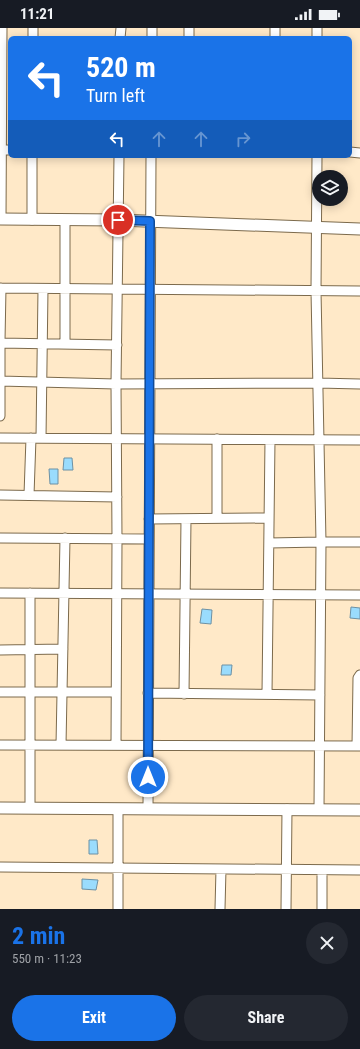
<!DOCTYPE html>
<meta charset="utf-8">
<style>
:root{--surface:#171b24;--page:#242831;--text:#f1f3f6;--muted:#9ea1a6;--accent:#1a73e8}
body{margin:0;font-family:"Roboto Condensed",sans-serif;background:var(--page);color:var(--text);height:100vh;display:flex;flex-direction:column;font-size:15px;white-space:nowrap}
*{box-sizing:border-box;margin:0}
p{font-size:13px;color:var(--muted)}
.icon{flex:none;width:22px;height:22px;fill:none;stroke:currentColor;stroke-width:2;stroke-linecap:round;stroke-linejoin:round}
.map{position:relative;height:881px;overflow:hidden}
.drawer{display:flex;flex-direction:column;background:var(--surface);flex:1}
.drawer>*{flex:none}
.top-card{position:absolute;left:8px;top:8px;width:344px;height:122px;border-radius:6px;box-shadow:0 2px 10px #0003;background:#1a73e8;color:#fff;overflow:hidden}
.tools{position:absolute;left:312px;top:142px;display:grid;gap:8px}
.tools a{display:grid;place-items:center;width:36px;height:36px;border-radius:50%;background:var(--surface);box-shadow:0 2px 10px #0003;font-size:20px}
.pin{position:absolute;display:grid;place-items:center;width:34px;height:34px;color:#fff;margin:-17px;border:2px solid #fff;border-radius:50%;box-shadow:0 1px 4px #0007}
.me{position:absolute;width:44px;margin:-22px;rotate:0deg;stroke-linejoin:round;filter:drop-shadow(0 0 3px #0008)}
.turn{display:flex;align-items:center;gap:14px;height:84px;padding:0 12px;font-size:18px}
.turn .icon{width:52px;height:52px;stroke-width:2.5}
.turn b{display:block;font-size:28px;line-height:34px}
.lanes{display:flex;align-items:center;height:38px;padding:0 12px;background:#0003;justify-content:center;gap:20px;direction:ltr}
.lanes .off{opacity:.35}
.round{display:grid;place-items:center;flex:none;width:42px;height:42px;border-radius:21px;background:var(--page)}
.headline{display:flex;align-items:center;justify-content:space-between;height:68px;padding:0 12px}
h1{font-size:24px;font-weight:700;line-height:30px;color:var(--accent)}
.button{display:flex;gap:8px;margin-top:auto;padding:8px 12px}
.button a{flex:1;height:46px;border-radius:24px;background:var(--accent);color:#fff;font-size:16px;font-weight:700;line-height:46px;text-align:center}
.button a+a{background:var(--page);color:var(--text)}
.status{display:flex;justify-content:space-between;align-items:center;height:28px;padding:0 20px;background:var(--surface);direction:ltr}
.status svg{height:11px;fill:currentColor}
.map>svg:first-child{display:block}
</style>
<div class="status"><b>11:21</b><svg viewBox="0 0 49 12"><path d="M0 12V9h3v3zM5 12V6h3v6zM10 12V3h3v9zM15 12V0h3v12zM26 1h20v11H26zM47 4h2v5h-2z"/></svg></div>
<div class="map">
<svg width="360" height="881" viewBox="0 0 360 881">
<rect width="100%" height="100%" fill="#ffe9c8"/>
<!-- building -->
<path fill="#9adcfd" stroke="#6d91a4" d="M 64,430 L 72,430 L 73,442 L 63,442 Z
M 49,441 L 58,441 L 58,456 L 50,456 Z
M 351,579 L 360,580 L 360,591 L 350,590 Z
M 202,581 L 212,582 L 211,596 L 200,595 Z
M 222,637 L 232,637 L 231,647 L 221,647 Z
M 89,812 L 97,812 L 98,826 L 89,826 Z
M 82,851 L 98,852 L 96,862 L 82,861 Z"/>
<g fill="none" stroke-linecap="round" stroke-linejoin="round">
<defs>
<path id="minor" d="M 275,0 L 275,10
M 33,10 L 33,0
M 120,10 L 121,0
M 152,10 L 152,0
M 189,10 L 189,0
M 317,10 L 317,0
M 0,122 L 10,122
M 350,124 L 360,125
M 317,128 L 316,263 L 321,514 L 319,781
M 1,191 L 2,0
M 32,192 L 32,128
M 0,260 L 360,263
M 0,313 L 1,260
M 0,315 L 117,317
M 65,316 L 65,192
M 0,319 L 0,388
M 0,353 L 116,356 L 318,355 L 360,356
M 0,410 L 360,412
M 41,410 L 43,261
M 0,467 L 117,469
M 29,467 L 31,410
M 217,490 L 217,411
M 149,491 L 269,490
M 0,510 L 149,511
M 269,515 L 321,514 L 360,514
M 0,565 L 360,567
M 30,565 L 30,780
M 0,622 L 63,621
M 0,664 L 116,664
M 148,665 L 320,667
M 184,666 L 186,491
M 267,666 L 270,412
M 0,717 L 360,718
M 61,717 L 65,510
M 116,717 L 117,511 L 116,356 L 119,128
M 357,718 L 358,650 L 360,647
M 118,781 L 118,881
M 148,781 L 151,128
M 0,839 L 360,842
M 220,881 L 221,841
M 286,881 L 287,781
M 322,881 L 322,842"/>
<path id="tertiary" d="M 0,191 L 118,192 L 360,201
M 0,780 L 360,782"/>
</defs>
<!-- minor casing -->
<use href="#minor" stroke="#7c6a4c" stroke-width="11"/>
<!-- tertiary casing -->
<use href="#tertiary" stroke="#7c6a4c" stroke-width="13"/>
<!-- minor -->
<use href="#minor" stroke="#fff" stroke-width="9"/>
<!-- tertiary -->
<use href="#tertiary" stroke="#fff" stroke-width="11"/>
</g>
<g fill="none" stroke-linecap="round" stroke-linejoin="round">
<defs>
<path id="route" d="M 118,192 L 150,193 L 148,749"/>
</defs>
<!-- route casing -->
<use href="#route" stroke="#114b97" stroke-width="10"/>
<!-- route -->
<use href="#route" stroke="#1a73e8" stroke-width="7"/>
</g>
</svg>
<div class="tools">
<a><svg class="icon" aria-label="layers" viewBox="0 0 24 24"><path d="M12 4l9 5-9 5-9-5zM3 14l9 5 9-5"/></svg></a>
</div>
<div class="pin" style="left:118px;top:192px;background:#d93025"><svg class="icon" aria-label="arrive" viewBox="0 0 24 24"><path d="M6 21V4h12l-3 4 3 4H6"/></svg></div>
<svg class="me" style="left:148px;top:749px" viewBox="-20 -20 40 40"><circle r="17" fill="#1a73e8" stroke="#fff" stroke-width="3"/><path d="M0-11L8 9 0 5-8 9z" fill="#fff"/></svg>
<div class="top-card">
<div class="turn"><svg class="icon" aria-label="left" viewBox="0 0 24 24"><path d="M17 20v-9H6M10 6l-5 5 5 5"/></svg><div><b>520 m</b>Turn left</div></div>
<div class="lanes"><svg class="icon" aria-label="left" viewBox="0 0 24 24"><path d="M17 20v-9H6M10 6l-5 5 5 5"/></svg><svg class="icon off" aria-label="ahead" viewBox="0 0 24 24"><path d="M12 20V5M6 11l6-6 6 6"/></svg><svg class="icon off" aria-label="ahead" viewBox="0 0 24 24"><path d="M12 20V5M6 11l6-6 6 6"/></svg><svg class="icon off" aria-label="right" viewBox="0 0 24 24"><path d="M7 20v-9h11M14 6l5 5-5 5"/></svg></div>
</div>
</div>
<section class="drawer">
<div class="headline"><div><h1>2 min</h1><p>550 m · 11:23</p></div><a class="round"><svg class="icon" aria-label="close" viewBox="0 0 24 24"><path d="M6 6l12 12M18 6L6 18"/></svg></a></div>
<div class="button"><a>Exit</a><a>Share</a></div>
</section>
